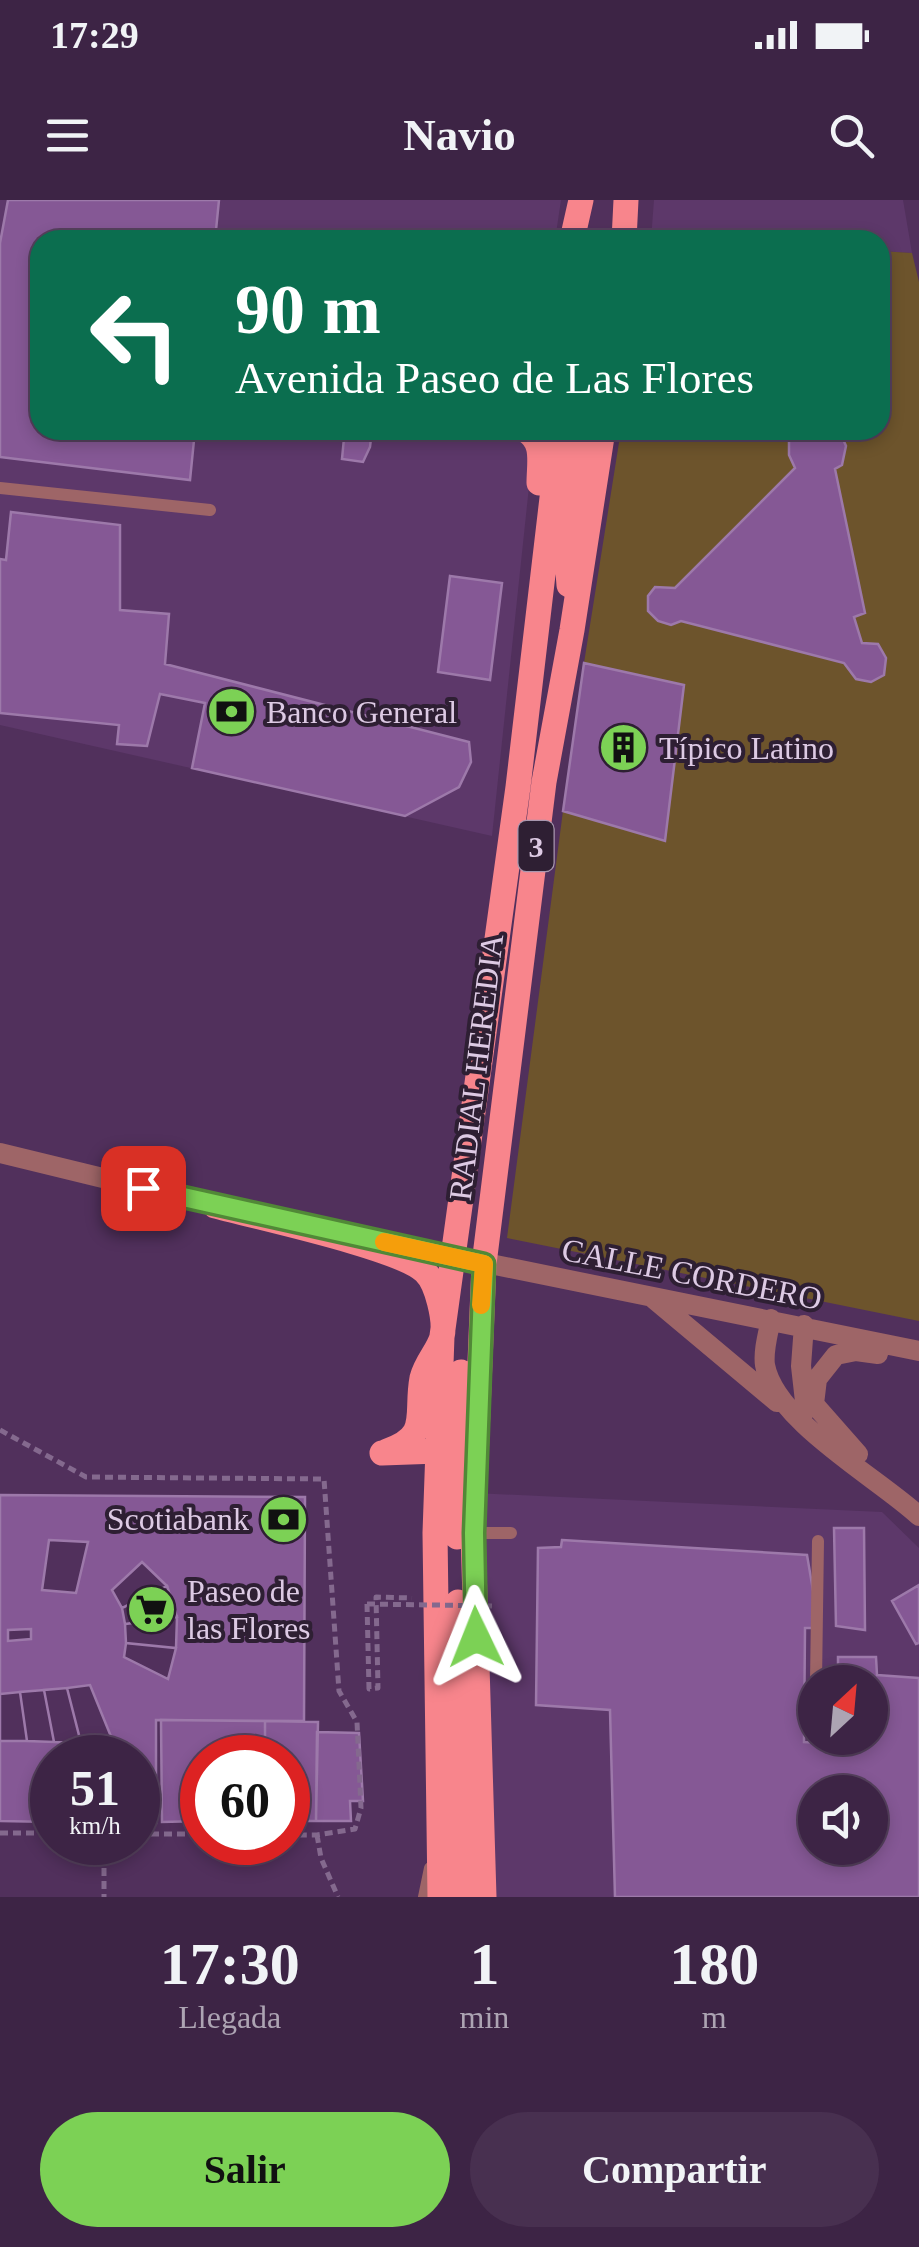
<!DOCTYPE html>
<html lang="es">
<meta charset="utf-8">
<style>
:root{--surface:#3d2445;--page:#483050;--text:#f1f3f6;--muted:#ada4b3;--line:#56415e;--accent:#7cd155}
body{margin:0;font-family:Georgia,serif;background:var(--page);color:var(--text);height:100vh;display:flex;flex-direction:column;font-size:38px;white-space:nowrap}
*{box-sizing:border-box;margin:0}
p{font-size:32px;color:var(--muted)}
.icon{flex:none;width:55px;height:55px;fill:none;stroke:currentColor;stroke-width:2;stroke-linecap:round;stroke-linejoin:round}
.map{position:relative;height:1697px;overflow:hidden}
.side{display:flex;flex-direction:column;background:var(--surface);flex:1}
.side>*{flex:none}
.hud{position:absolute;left:30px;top:30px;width:860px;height:210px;border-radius:30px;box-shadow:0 5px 15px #0003,0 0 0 2px var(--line);background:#0b6e4f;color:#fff;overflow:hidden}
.needle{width:65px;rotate:26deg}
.controls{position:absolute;left:798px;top:1465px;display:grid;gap:20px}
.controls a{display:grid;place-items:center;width:90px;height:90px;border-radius:50%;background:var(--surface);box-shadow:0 5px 15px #0003,0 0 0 2px var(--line);font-size:50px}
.speed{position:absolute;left:30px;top:1535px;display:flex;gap:20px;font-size:50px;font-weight:700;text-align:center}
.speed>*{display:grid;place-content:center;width:130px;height:130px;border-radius:50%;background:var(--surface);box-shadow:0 5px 15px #0003,0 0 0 2px var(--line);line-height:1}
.speed small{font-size:25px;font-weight:400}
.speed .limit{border:15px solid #d22;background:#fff;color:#111}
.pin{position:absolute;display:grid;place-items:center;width:85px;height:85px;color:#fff;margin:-42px;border-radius:20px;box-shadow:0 5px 15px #0006}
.me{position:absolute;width:110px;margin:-55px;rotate:358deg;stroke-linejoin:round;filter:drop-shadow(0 0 8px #0008)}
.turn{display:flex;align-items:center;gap:35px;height:210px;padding:0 40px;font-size:45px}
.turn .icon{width:130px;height:130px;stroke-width:2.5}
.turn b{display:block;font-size:70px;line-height:85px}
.eta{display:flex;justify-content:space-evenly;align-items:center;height:170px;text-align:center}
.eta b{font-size:60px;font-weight:600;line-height:70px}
.button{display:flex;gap:20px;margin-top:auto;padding:20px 40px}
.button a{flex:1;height:115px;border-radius:60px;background:var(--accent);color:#111;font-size:40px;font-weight:600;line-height:115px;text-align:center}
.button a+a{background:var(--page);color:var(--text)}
.status{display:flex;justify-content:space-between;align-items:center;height:70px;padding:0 50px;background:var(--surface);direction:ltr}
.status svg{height:28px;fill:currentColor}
header{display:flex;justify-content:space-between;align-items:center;height:130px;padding:0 40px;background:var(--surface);font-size:45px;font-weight:600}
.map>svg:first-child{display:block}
</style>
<div class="status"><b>17:29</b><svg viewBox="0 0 49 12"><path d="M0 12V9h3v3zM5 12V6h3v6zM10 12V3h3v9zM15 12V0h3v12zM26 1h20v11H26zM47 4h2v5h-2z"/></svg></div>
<header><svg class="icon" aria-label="menu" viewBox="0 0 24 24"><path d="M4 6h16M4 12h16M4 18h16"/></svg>Navio<svg class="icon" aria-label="search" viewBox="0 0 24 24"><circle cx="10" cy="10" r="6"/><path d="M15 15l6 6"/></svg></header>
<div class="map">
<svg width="919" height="1697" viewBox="0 0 919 1697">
<rect width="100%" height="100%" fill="#51305c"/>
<!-- built -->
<path fill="#5d386a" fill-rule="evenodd" d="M 0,0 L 561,0 L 555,40 L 40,40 L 40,230 L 535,230 L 492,636 L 0,525 Z
M 654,0 L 903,0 L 912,53 L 880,51 L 880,40 L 651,40 Z
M 474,1293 L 882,1312 L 919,1348 L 919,1697 L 482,1697 ZM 815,1482 L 870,1482 L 870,1538 L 815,1538 ZM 815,1592 L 870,1592 L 870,1648 L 815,1648 Z"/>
<!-- green -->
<path fill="#6d542c" d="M 880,51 L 912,53 L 919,82 L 919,1121 L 507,1038 L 563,611 L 665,640 L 684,485 L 584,463 L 621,230 L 795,230 C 786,244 788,253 795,268 L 675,388 L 655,387 L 648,396 L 648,411 L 658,421 L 670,425 L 681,421 L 844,463 L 857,479 L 871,482 L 883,475 L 886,458 L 878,444 L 862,443 L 854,417 L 865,413 L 835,269 L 842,265 L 846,246 L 839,230 L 880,230 Z"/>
<!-- building -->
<path fill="#855895" stroke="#9d79aa" stroke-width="2.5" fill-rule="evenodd" d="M 8,0 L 219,0 L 215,40 L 40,40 L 40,230 L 195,230 L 190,280 L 0,257 L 0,43 Z
M 337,230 L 372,230 L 370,247 L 363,262 L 342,259 L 344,238 L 336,238 Z
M 795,230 L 839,230 L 846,246 L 842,265 L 835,269 L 865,413 L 854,417 L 862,443 L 878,444 L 886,458 L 884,475 L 871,482 L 856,479 L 844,463 L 681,421 L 671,425 L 658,421 L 648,411 L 648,396 L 655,387 L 675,388 L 795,268 L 789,255 L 789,239 Z
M 11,312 L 120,325 L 120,410 L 169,414 L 165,464 L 469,542 L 471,562 L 459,587 L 405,616 L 192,568 L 205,503 L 160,494 L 147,546 L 117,544 L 119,525 L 0,513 L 0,359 L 6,360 Z
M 450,376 L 502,383 L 490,480 L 438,472 Z
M 584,463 L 684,485 L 665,641 L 563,611 Z
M 0,1295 L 305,1297 L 304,1521 L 156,1520 L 156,1623 L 138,1622 L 138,1558 L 52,1558 L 52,1622 L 0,1621 Z
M 834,1328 L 864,1328 L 865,1430 L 836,1426 Z
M 49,1340 L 88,1342 L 76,1393 L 42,1390 Z
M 562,1340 L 807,1355 L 815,1402 L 815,1428 L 805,1428 L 804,1542 L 838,1544 L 838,1538 L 870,1538 L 870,1482 L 838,1482 L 838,1457 L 876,1457 L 877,1475 L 919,1478 L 919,1697 L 615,1697 L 610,1510 L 536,1505 L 538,1348 L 561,1347 ZM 815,1592 L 870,1592 L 870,1648 L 815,1648 Z
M 142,1362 L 167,1386 L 122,1408 L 112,1390 Z
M 919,1385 L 919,1443 L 916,1444 L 892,1401 Z
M 167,1386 L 177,1417 L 125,1424 L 122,1408 Z
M 177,1417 L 176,1448 L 126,1443 L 125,1424 Z
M 31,1429 L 31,1439 L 8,1441 L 8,1430 Z
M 126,1443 L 176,1448 L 168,1479 L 124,1457 Z
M 90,1485 L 112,1539 L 81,1543 L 67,1488 Z
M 67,1488 L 81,1543 L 54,1542 L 44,1490 Z
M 44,1490 L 54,1542 L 27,1541 L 20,1492 Z
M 20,1492 L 27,1541 L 0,1541 L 0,1494 Z
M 161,1520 L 265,1521 L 265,1558 L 202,1558 L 202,1621 L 162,1622 Z
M 265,1521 L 318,1522 L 316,1621 L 288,1621 L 288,1558 L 265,1558 Z
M 317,1532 L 359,1533 L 363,1601 L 350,1601 L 351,1621 L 316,1621 Z"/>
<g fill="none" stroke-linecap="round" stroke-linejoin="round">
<!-- path -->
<path stroke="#84698e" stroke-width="5" stroke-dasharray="8 5" stroke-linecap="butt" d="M 0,1230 L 86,1277 L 324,1279 L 339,1491 L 357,1522 L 361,1608 L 355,1629 L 317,1635 L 288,1635
M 367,1404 L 369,1489 L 378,1488 L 376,1397 L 412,1398
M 0,1633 L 52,1633
M 138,1634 L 202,1634
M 317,1635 L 321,1658 L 338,1697
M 104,1642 L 104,1697"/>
<!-- service -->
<path stroke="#9e6567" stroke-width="12" d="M 0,288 L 210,310
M 473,1333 L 511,1333
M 816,1482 L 818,1341
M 424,1697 L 430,1668"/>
<!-- minor -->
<path stroke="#9e6567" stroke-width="20" d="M 0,953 L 226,1008
M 382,1042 L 919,1151
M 654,1099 L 777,1202
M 771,1119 C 768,1134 763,1151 765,1165 C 775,1221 878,1278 919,1316
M 804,1125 L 801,1166 L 806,1210
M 858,1254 L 814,1204 L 817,1179 L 836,1155 L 856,1151 L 878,1154"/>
<!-- primary -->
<path stroke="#f8858c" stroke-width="25" d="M 572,40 L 581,0
M 624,40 L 626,0
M 525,230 C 545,242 539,262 539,283
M 569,385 L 566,346 L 581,230
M 215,1006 C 256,1017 401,1048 425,1072 C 437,1083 446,1121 442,1137 C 438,1151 426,1162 422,1178 C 415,1215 431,1236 387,1251
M 382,1253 L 438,1251 L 454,1255 L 457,1268 L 457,1337
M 457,1259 L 461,1172
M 458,1402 L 463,1697
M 440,1697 L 435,1333 L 442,1136 L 518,587 L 560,230
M 484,1697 L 473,1333 L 484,1064 L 544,582 L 572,430 L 603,230"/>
<!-- path-bridge -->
<path stroke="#84698e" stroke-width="5" stroke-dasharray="8 5" stroke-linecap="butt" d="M 367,1404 L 497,1406"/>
</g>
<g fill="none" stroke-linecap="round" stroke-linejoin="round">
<defs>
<path id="route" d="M 143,988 L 484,1064 L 474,1333 L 476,1437"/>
</defs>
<!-- route casing -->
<use href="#route" stroke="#518837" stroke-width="25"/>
<!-- route -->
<use href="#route" stroke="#7cd155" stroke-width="18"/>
<!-- slow -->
<path stroke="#f59e0b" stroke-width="18" d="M 384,1042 L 484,1064 L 481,1105"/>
</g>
<!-- icons -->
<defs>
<symbol id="bank-disc" viewBox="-11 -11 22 22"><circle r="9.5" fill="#7cd155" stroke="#2e1f33"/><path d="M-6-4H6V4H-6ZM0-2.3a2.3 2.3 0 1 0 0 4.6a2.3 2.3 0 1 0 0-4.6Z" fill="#111"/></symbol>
<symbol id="building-disc" viewBox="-11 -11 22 22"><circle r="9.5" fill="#7cd155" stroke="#2e1f33"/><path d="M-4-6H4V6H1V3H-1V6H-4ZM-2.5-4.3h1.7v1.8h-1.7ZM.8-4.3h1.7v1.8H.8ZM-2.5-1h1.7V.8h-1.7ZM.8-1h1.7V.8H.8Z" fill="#111"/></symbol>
<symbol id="supermarket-disc" viewBox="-11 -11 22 22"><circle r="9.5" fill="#7cd155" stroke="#2e1f33"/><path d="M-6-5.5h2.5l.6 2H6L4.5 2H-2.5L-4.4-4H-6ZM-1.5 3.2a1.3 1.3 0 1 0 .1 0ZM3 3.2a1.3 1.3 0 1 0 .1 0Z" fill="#111"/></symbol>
</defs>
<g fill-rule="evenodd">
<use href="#bank-disc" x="204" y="484" width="55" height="55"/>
<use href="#building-disc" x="596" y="520" width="55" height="55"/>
<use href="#bank-disc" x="256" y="1292" width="55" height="55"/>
<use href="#supermarket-disc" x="124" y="1382" width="55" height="55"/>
</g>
<g text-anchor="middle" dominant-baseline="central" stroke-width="8" stroke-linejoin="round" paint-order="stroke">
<!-- shield labels -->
<rect fill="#2e1f33" stroke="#a897af" stroke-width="2.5" x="518.5" y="621" width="35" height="50" rx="8"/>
<g font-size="30" font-weight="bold" fill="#ddcae4">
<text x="536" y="646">3</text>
</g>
<!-- poi labels -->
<g font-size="32" fill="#ddcae4" stroke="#2e1f33" text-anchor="start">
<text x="266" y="512">Banco General</text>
<text x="659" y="548">Típico Latino</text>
<text x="249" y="1319" text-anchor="end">Scotiabank</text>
<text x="187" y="1391">Paseo de<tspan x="187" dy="37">las Flores</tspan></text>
</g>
<!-- street labels -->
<g font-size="32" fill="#ddcae4" stroke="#2e1f33">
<text transform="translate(476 867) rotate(-83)">RADIAL HEREDIA</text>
<text transform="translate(692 1074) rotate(11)">CALLE CORDERO</text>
</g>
</g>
</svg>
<div class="controls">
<a><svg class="needle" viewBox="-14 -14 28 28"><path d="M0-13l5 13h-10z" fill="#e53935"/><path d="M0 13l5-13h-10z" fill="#ada4b3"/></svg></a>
<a><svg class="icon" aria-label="sound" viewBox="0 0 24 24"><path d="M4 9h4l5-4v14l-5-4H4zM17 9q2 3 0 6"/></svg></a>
</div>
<div class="speed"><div>51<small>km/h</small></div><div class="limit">60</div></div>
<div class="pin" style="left:143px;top:988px;background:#d93025"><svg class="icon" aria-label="arrive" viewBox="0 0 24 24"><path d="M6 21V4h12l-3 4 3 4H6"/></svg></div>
<svg class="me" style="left:476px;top:1437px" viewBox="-20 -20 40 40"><path d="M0-17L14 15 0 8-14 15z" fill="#7cd155" stroke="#fff" stroke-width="4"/></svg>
<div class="hud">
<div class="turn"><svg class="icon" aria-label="left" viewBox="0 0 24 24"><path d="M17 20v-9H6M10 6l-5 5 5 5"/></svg><div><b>90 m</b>Avenida Paseo de Las Flores</div></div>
</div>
</div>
<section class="side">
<div class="eta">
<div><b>17:30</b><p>Llegada</p></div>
<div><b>1</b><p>min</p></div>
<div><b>180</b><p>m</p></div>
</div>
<div class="button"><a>Salir</a><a>Compartir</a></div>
</section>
